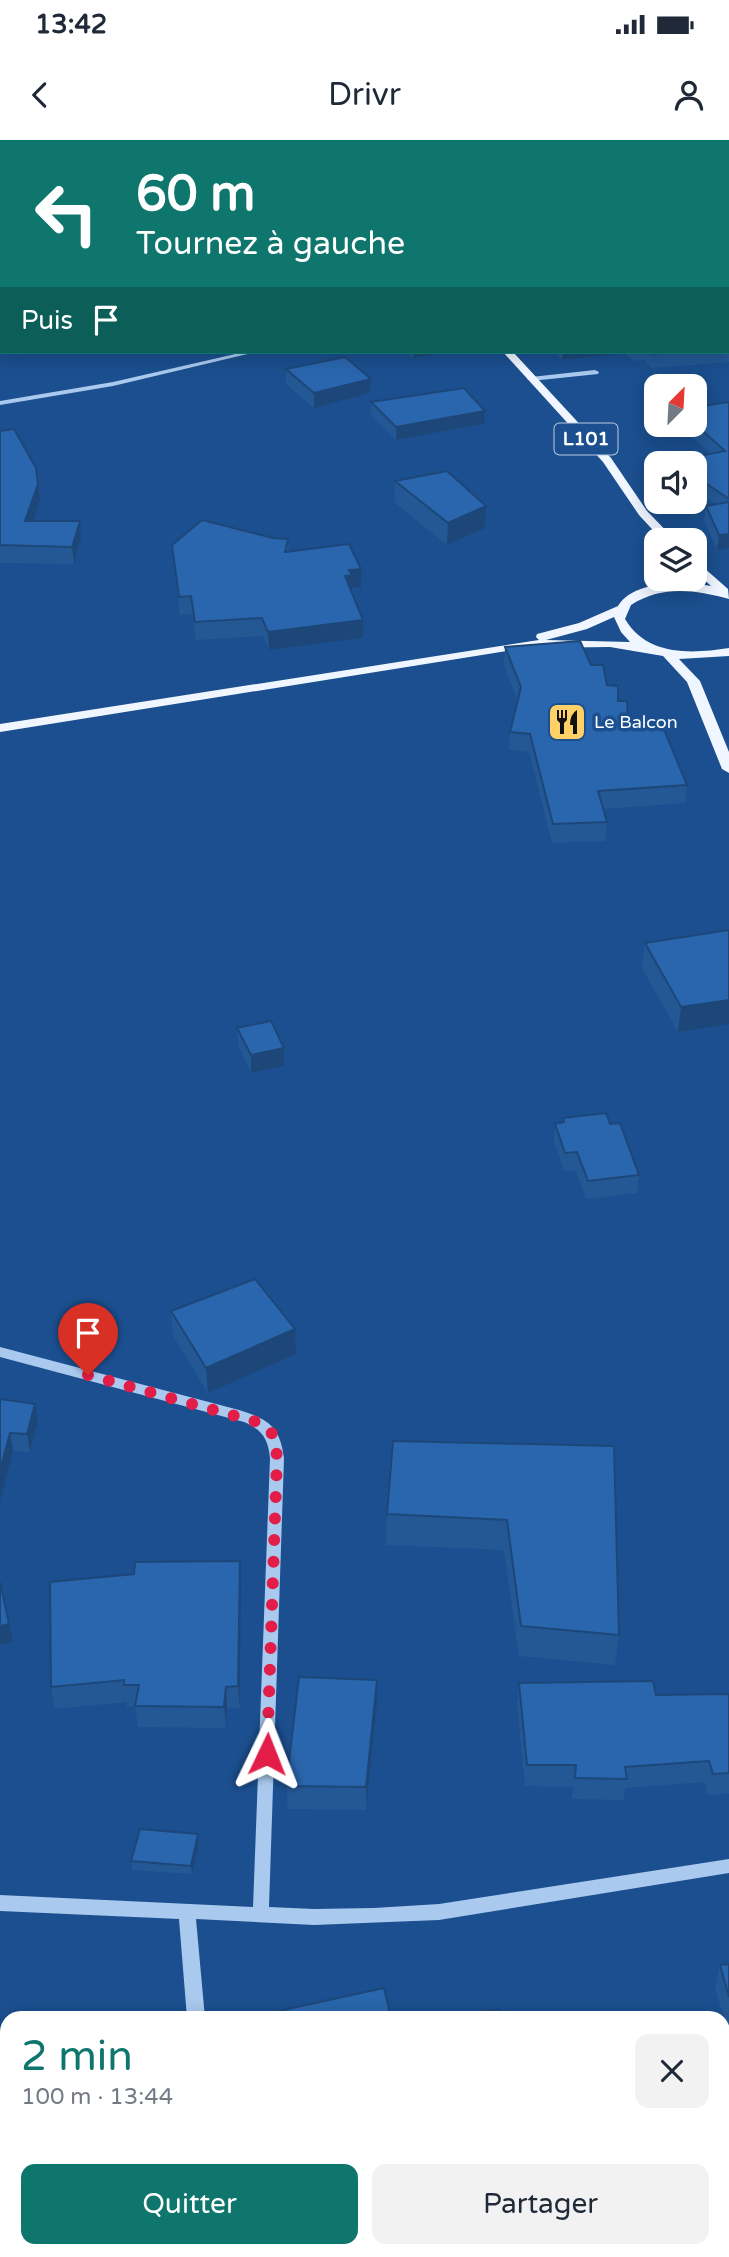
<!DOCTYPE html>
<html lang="fr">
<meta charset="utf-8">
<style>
:root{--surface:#fff;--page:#f2f2f3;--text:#1f2937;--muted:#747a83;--accent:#0f766e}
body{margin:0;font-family:"Varela Round",sans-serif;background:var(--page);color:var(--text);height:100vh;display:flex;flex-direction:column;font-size:26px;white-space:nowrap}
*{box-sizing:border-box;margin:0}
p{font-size:23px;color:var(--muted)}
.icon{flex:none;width:38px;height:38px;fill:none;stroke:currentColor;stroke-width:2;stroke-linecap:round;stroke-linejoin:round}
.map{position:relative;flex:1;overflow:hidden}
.side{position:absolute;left:0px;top:1871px;width:730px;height:247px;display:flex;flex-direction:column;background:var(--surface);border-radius:21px 21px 0 0;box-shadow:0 4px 18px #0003}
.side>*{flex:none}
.top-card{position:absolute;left:0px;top:0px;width:730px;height:214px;box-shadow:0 4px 18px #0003;background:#0f766e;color:#fff;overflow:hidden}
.needle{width:46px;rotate:24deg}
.buttons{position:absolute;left:644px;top:234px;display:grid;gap:14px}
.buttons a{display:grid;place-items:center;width:63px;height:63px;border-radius:14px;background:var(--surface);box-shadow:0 4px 18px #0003;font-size:35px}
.pin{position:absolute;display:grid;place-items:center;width:60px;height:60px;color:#fff;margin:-72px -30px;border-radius:50% 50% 50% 0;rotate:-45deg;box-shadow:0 0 7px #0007}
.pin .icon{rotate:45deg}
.me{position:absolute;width:77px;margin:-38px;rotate:2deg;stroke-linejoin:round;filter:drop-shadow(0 0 5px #0008)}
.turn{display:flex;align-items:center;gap:24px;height:147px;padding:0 21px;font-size:32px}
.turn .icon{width:91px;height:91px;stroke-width:2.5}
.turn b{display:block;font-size:49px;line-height:60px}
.then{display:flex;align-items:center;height:66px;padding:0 21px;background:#0003;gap:14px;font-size:26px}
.round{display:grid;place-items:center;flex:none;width:74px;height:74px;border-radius:14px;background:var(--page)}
.overview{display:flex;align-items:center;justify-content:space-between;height:119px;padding:0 21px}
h1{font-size:42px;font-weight:600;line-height:52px;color:var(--accent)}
.cta{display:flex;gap:14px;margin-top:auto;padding:14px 21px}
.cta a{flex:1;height:80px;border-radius:14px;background:var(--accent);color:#fff;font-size:28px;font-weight:600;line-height:80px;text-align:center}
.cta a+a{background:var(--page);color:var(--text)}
.status{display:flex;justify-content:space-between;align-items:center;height:49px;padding:0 35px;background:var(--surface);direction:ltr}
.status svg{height:19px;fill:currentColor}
header{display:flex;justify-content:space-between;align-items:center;height:91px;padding:0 21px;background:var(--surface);font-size:32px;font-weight:600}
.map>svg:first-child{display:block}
</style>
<div class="status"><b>13:42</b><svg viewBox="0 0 49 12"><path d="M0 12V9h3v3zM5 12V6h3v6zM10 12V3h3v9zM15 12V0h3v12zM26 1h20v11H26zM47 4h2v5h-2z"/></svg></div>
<header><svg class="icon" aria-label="back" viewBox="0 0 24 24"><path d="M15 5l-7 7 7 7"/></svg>Drivr<svg class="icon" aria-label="person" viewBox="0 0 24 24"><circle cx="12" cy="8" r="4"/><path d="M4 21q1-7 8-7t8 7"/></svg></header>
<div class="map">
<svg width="729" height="2117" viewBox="0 0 729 2117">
<rect width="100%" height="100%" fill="#1b4f8f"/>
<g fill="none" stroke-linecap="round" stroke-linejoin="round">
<!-- minor -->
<path fill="#a9c9ee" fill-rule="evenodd" d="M 0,189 L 2,189 L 2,193 L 0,193 Z
M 244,212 L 256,212 L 113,246 L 0,265 L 0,261 L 113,242 Z
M 595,230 L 599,232 L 598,234 L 531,241 L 527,239 L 531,237 Z
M 0,1207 L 239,1270 C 268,1279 280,1286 284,1318 L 269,1767 L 314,1769 L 374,1768 L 439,1764 L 729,1719 L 729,1733 L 439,1780 L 314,1785 L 196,1779 L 205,1878 L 187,1878 L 179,1779 L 0,1771 L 0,1755 L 253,1767 L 270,1318 C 268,1298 262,1290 244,1282 L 0,1217 Z
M 220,2110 L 238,2110 L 238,2117 L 220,2117 Z"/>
<!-- major -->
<path fill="#f0f6ff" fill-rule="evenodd" d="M 335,0 L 344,0 L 345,2 L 336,2 Z
M 503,212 L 513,212 L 611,318 L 647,371 L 676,401 L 663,401 L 639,375 L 603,322 Z
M 695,420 L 728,449 L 729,459 C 694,450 663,445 631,465 L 625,479 C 647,516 691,514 729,508 L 729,516 L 679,519 L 700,541 L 729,612 L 729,633 L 722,629 L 687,542 L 663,516 L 610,507 L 526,508 L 0,592 L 0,584 L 539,500 L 536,497 L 537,494 L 579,483 L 618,466 C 633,440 686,441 711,446 L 695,431 ZM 614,477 L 621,492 L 630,502 L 546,500 L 587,489 Z"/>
</g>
<!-- wall -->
<path fill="#245895" d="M 0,0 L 2,2 L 2,174 L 0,174 Z
M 728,161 L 729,161 L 729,222 L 651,228 L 644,220 L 633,221 L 625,213 L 562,220 L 555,212 L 728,212 Z
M 406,212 L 446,212 L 413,218 Z
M 286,229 L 371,239 L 370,253 L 314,268 L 286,244 Z
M 371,262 L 484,284 L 396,300 L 371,275 Z
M 729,262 L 729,408 L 717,410 L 704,380 L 706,366 L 715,364 L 695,351 L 695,324 L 673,324 L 673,321 L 711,314 L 679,285 L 695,285 L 695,267 Z
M 0,291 L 36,328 L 40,361 L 33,381 L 80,381 L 81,398 L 74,424 L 0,423 Z
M 395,341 L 485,388 L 447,405 L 395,363 Z
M 273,398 L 288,399 L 289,411 L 361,447 L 352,448 L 352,453 L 363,480 L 363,498 L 269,510 L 263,496 L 196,500 L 193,474 L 180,475 L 172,405 Z
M 505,507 L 591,525 L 607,545 L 618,561 L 628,589 L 687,645 L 685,663 L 603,669 L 607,682 L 605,701 L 552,703 L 529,612 L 509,610 L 510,592 L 517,560 L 504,525 Z
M 729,790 L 678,892 L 642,828 L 645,803 Z
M 237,888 L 284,926 L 251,933 L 238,905 Z
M 563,978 L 610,984 L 639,1035 L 637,1053 L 586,1059 L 575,1030 L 564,1031 L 554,1001 L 555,984 L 563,983 Z
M 171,1171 L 296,1214 L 208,1253 L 173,1196 Z
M 0,1259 L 38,1282 L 30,1312 L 13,1311 Z
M 614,1306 L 619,1495 L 615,1525 L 519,1516 L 504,1410 L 386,1405 L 387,1374 Z
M 240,1421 L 241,1444 L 240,1568 L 227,1569 L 226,1588 L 138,1587 L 135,1566 L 127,1567 L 126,1562 L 55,1569 L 51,1547 L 134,1434 Z
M 377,1540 L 377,1564 L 366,1670 L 288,1669 L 286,1646 Z
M 519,1543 L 656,1555 L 729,1554 L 729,1654 L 708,1655 L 705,1642 L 625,1648 L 624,1660 L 572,1659 L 573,1647 L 525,1646 L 517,1565 Z
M 199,1703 L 192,1734 L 132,1730 L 131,1721 Z
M 729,1824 L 729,1898 L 715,1847 L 720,1825 Z
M 7,1913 L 7,2058 L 0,2059 L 0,1914 Z
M 723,1969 L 729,1991 L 729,2059 L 723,2060 Z
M 333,2110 L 446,2110 L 447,2117 L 335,2117 Z
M 502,2110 L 674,2110 L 675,2117 L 504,2117 Z"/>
<!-- shaded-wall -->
<path fill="#1d4779" d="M 413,212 L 446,212 L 413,218 Z
M 563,212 L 625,212 L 625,213 L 562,220 Z
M 371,239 L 370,253 L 314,268 L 314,253 Z
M 485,271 L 484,284 L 396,300 L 396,287 Z
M 38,344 L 40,361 L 27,398 L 25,381 Z
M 486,366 L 485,388 L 447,405 L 448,383 Z
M 80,381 L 81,398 L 74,424 L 72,407 Z
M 729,394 L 729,408 L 717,410 L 719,395 Z
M 361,429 L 361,447 L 352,448 L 352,453 L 345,436 L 349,430 Z
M 363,480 L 363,498 L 269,510 L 268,492 Z
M 729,860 L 729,884 L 678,892 L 681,867 Z
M 284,908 L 284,926 L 251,933 L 251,915 Z
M 295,1189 L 296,1214 L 208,1253 L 206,1228 Z
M 35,1264 L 38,1282 L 30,1312 L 27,1294 Z
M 10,1293 L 13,1311 L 0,1361 L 0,1330 Z
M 240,1421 L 241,1444 L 240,1568 L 238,1546 Z
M 9,1484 L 13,1502 L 0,1505 L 0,1486 Z
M 377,1540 L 377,1564 L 366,1670 L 366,1647 Z
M 226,1547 L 227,1569 L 226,1588 L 224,1567 Z
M 198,1694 L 199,1703 L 192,1734 L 191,1726 Z"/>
<!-- building -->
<path fill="#2a66ad" stroke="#1d4779" stroke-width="2" d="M 0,0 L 78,0 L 78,2 L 2,2 L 2,5 L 0,5 Z
M 368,0 L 611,0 L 612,2 L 369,2 Z
M 0,12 L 2,13 L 2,49 L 0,48 Z
M 2,52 L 2,161 L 0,161 L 0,56 Z
M 728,161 L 729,161 L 729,208 L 728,208 Z
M 651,212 L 676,212 L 652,214 Z
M 345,217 L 371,239 L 314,253 L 286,229 Z
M 464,248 L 485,271 L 396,287 L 371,262 Z
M 729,262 L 729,359 L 695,336 L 695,324 L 677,324 L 673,321 L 725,311 L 695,284 L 695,267 Z
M 14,289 L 36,328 L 38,344 L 25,381 L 80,381 L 72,407 L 0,405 L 0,291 Z
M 447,331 L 486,366 L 448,383 L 395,341 Z
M 729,362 L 729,394 L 719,395 L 706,366 Z
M 202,380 L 273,398 L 288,399 L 285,412 L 349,404 L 361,429 L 349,430 L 352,435 L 345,436 L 363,480 L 268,492 L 262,478 L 195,482 L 191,456 L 179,457 L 172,405 Z
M 580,501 L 591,525 L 603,525 L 607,545 L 618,546 L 618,561 L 627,561 L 628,589 L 663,587 L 687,645 L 598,651 L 607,682 L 553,684 L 530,594 L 510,592 L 521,547 L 505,507 Z
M 729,790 L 729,860 L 681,867 L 645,803 Z
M 271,881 L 284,908 L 251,915 L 237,888 Z
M 606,973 L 610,984 L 620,983 L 639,1035 L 588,1041 L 577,1012 L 565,1013 L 555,984 L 564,982 L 563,978 Z
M 255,1139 L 295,1189 L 206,1228 L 171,1171 Z
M 0,1259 L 35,1264 L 27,1294 L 10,1293 L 0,1330 Z
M 393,1301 L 614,1306 L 619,1495 L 521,1486 L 507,1380 L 387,1374 Z
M 240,1421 L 238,1546 L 226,1547 L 224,1567 L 135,1566 L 139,1545 L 124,1545 L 124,1540 L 51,1547 L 50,1442 L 134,1434 L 135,1422 Z
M 0,1442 L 9,1484 L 0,1486 Z
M 299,1537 L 377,1540 L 366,1647 L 286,1646 Z
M 653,1541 L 656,1555 L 729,1554 L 729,1633 L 713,1634 L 709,1621 L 625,1627 L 627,1639 L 575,1638 L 576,1625 L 527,1625 L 519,1543 Z
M 140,1689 L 198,1694 L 191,1726 L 131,1721 Z
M 729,1824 L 729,1857 L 720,1825 Z
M 384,1848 L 391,1878 L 285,1878 L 283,1870 Z
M 499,1869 L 502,1878 L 458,1878 Z
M 7,1913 L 7,2036 L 0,2038 L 0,1914 Z
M 723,1969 L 729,1991 L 729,2040 L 723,2042 Z
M 337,2110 L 446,2110 L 447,2117 L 339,2117 Z
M 511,2110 L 674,2110 L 675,2117 L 513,2117 Z"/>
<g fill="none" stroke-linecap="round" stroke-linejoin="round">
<!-- route -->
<path stroke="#e11d48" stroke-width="12" stroke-dasharray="0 21.6" d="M 88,1235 L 257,1282 L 268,1288 L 275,1298 L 277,1318 L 267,1614"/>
</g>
<!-- icons -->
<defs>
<symbol id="restaurant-square" viewBox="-11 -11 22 22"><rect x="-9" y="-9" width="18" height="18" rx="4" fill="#ffd166" stroke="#1b4f8f"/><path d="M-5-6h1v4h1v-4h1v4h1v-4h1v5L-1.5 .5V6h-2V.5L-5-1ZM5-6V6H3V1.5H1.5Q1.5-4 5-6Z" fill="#111"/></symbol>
</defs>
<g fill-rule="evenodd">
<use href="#restaurant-square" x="545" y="560" width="44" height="44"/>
</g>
<g text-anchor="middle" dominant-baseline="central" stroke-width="7" stroke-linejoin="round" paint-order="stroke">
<!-- far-poi labels -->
<g font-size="18" fill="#fff" stroke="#1b4f8f" text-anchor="start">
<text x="594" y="582">Le Balcon</text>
</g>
<!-- shield labels -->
<rect fill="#1b4f8f" stroke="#bbcadd" stroke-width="2" x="554.5" y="283.5" width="63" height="31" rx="5"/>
<g font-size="19" font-weight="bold" fill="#fff">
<text x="586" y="299">L101</text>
</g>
</g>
</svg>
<div class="buttons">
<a><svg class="needle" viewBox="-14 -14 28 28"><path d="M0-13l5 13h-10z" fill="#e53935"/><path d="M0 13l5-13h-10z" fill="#747a83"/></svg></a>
<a><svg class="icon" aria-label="sound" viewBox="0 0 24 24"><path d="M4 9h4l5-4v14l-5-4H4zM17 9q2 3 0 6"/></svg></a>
<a><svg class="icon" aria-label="layers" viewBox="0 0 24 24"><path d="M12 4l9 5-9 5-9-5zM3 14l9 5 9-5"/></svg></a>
</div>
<div class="pin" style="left:88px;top:1235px;background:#d93025"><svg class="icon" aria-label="arrive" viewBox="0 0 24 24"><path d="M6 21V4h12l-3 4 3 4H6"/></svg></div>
<svg class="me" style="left:267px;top:1614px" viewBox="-20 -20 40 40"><path d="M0-17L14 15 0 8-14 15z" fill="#e11d48" stroke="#fff" stroke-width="4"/></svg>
<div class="top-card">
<div class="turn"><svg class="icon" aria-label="left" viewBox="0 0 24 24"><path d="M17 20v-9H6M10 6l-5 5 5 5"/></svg><div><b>60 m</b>Tournez à gauche</div></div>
<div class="then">Puis<svg class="icon" aria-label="arrive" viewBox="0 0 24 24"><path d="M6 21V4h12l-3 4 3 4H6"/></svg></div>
</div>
<section class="side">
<div class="overview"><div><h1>2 min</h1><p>100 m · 13:44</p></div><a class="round"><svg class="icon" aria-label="close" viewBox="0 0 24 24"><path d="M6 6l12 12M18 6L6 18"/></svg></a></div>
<div class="cta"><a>Quitter</a><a>Partager</a></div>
</section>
</div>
